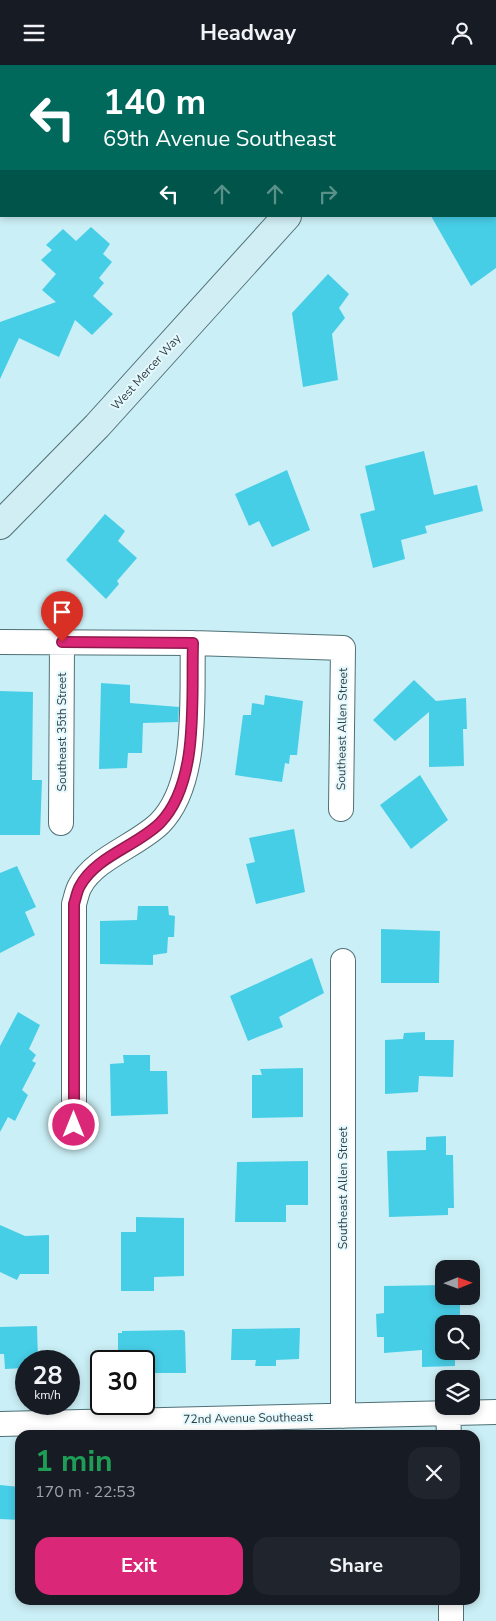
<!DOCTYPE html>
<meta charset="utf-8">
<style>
:root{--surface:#171b24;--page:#20242c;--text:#f1f3f6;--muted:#9ea1a6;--accent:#db2777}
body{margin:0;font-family:"Nunito Sans",sans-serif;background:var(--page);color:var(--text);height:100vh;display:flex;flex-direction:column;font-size:19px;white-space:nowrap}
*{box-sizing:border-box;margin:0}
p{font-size:16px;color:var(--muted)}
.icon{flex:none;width:28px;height:28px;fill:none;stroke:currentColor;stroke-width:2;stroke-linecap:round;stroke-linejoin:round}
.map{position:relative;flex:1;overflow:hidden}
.panel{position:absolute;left:15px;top:1365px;width:465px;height:175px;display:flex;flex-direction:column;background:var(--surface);border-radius:15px;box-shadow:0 2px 8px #0003}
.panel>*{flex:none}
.guide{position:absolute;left:0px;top:0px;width:496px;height:152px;box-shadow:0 2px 8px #0003;background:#00695c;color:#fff;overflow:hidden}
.needle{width:32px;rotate:89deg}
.controls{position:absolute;left:435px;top:1195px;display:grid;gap:10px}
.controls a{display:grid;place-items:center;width:45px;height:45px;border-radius:10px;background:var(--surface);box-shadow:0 2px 8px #0003;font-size:25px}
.speed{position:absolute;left:15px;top:1285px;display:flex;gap:10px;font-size:25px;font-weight:700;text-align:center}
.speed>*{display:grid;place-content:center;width:65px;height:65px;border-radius:50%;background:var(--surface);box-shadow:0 2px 8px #0003;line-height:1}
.speed small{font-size:12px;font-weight:400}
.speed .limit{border:2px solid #111;border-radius:8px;background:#fff;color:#111}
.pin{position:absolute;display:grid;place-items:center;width:42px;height:42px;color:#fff;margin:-51px -21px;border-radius:50% 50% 50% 0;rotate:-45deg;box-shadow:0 0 5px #0007}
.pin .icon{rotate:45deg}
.me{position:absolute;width:55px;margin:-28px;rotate:0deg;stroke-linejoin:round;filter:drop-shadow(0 0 4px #0008)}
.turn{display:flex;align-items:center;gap:18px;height:105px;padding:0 20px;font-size:22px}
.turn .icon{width:65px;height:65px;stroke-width:2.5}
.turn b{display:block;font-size:35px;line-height:42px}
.lanes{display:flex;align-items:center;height:48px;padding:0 20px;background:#0003;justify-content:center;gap:25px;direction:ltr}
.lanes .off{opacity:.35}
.round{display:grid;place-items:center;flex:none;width:52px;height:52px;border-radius:15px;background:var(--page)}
.head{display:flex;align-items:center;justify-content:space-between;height:85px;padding:0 20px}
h1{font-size:30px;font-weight:700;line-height:38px;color:#1e9e55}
.cta{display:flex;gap:10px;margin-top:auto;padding:10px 20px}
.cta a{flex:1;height:58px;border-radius:15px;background:var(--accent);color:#fff;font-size:20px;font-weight:700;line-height:58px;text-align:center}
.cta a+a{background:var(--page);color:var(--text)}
header{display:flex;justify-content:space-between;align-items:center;height:65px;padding:0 20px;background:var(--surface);font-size:22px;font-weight:700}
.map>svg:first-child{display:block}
</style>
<header><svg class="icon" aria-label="menu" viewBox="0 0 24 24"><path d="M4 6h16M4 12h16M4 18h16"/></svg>Headway<svg class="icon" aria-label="person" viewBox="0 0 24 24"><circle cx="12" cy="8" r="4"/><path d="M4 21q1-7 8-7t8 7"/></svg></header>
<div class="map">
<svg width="496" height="1556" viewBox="0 0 496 1556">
<rect width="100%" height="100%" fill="#cbeff6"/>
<!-- building -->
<path fill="#47cee7" d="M 431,151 L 496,151 L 496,203 L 471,221 Z
M 91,162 L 110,179 L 103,189 L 112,197 L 99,213 L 104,218 L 93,231 L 113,249 L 92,270 L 75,255 L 59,292 L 19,273 L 0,314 L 0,257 L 56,237 L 42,225 L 56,209 L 41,195 L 52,185 L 46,180 L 63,164 L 76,176 Z
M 328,209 L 349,229 L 339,243 L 345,253 L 332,269 L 338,315 L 303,322 L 292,248 Z
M 424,386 L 434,430 L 477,420 L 483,446 L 425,461 L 427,468 L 401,475 L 405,494 L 373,503 L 360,449 L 375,445 L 365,401 Z
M 287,405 L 310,465 L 272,482 L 259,456 L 249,461 L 235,429 Z
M 105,449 L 125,466 L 118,476 L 137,493 L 117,516 L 119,519 L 106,534 L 66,495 Z
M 414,615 L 436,636 L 466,633 L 467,664 L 463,664 L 464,701 L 429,702 L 429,647 L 395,676 L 373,655 Z
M 101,618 L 130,620 L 130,638 L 179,642 L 178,657 L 143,658 L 142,688 L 128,688 L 127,703 L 99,704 Z
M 0,626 L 33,627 L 32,715 L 42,715 L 40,770 L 0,770 Z
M 265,630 L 303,636 L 297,690 L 290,690 L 289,699 L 285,698 L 282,717 L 235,710 L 243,650 L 251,650 L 252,638 L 264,640 Z
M 420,710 L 448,755 L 411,784 L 380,740 Z
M 294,764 L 305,827 L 256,839 L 246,799 L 255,797 L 249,773 Z
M 17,801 L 36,842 L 25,847 L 35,870 L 0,888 L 0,808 Z
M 138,841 L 168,841 L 169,850 L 175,851 L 174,872 L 168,872 L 167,888 L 153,890 L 153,900 L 100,899 L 100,856 L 137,855 Z
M 381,864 L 440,866 L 439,918 L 381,918 Z
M 312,893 L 324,928 L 279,952 L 283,962 L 248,976 L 230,931 Z
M 18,947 L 40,960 L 29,984 L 36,990 L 32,996 L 36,998 L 22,1025 L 28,1030 L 15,1056 L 8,1052 L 0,1067 L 0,981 Z
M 425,967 L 425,975 L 454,975 L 453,1012 L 419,1011 L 418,1027 L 385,1029 L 385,975 L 403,974 L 404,968 Z
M 123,990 L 150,990 L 150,1006 L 167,1006 L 168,1049 L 111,1051 L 110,999 L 124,998 Z
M 303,1003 L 303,1052 L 252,1053 L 252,1010 L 262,1010 L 260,1004 Z
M 446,1071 L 446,1090 L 453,1090 L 454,1143 L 448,1143 L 448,1150 L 389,1152 L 387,1086 L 426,1085 L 426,1072 Z
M 308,1096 L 308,1140 L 286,1140 L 286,1157 L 235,1157 L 237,1097 Z
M 136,1152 L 184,1153 L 184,1211 L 154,1212 L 154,1226 L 121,1226 L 121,1167 L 136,1167 Z
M 0,1160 L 25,1171 L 49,1170 L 49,1209 L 20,1209 L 17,1215 L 0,1207 Z
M 444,1220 L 444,1231 L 460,1231 L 460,1259 L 444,1259 L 444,1286 L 455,1286 L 455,1301 L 422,1302 L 422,1285 L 384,1288 L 384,1272 L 377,1272 L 376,1249 L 384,1248 L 384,1221 Z
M 37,1261 L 38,1296 L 26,1296 L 26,1303 L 5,1304 L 4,1289 L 0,1289 L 0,1262 Z
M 300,1263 L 299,1294 L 276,1295 L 276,1301 L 255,1301 L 256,1295 L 231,1295 L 232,1264 Z
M 183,1265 L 185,1267 L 186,1308 L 144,1308 L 144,1296 L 118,1296 L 118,1268 L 122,1268 L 122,1266 Z
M 0,1420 L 20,1422 L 20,1455 L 0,1454 Z"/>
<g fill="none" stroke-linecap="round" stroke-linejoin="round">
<defs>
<path id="street" d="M 0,577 L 193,578 L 343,583 L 341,744
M 61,758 L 62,577
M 343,896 L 343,1351
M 74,1060 L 74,839 C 76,833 77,826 80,821 C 95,793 138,780 160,758 C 200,717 191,632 193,578
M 448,1348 L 449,1370
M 0,1359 L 496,1347
M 451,1535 L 451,1556"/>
<path id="secondary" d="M 419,1 L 420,0
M 0,460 L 97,361 L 287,151"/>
</defs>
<!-- street casing -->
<use href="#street" stroke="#4f7076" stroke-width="26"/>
<!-- secondary casing -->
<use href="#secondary" stroke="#4f7076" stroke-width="30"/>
<!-- street -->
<use href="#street" stroke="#fff" stroke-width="24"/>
<!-- secondary -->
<use href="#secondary" stroke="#d1eef4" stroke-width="28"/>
</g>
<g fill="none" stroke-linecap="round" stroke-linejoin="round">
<defs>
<path id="route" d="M 62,577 L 193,578 C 191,632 200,717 160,758 C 137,781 96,791 80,821 C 77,826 76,833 74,839 L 74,1060"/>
</defs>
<!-- route casing -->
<use href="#route" stroke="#8e194d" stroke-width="12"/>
<!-- route -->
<use href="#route" stroke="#db2777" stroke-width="9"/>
</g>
<g text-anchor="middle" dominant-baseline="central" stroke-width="4" stroke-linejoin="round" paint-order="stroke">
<!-- street labels -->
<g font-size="12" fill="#313f42" stroke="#e4f9fe">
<text transform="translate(146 307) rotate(-48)">West Mercer Way</text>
<text transform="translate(342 664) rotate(-89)">Southeast Allen Street</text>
<text transform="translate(62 667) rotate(-90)">Southeast 35th Street</text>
<text transform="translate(343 1123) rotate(-90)">Southeast Allen Street</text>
<text transform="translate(248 1353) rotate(-1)">72nd Avenue Southeast</text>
</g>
</g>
</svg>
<div class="controls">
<a><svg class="needle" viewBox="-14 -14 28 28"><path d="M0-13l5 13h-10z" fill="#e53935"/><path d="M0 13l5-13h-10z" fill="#9ea1a6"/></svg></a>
<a><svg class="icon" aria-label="search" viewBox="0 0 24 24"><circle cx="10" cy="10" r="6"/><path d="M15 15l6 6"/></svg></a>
<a><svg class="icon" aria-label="layers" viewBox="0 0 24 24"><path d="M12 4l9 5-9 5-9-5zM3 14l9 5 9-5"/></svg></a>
</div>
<div class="speed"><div>28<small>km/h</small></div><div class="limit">30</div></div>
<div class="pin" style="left:62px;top:577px;background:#d93025"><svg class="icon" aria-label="arrive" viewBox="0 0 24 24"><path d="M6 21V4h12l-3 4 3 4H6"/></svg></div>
<svg class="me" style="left:74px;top:1060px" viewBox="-20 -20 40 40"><circle r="17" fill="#db2777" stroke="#fff" stroke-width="3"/><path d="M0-11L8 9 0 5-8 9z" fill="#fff"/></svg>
<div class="guide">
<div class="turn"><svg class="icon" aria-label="left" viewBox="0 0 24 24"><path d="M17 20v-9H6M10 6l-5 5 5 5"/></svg><div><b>140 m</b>69th Avenue Southeast</div></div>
<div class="lanes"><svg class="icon" aria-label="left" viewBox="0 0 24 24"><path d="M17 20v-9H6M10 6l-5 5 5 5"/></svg><svg class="icon off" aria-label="ahead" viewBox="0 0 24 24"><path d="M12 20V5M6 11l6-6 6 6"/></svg><svg class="icon off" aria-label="ahead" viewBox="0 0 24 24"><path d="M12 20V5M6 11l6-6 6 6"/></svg><svg class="icon off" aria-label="right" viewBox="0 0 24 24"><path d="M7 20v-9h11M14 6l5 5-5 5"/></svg></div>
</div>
<section class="panel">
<div class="head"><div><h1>1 min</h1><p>170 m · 22:53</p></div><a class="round"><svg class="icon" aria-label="close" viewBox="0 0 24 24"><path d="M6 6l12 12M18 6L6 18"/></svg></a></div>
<div class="cta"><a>Exit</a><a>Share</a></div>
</section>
</div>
